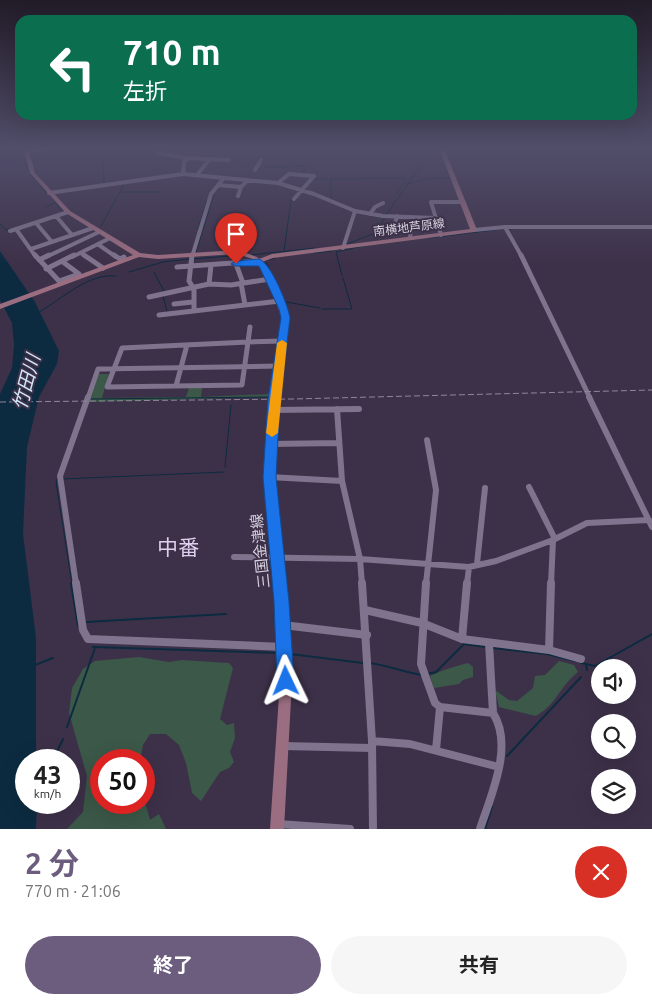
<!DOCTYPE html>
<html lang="ja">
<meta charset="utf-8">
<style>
:root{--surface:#fff;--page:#f6f6f6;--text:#222;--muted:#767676;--accent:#6c5d7f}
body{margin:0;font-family:Ubuntu,"Noto Sans JP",sans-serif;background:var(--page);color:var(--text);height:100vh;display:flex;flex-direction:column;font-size:19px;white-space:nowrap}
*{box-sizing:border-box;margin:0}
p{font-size:16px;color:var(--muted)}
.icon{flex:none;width:28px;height:28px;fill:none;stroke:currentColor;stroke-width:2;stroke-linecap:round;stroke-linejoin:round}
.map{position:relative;height:829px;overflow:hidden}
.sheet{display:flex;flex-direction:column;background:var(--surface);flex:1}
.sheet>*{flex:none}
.guide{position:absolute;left:15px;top:15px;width:622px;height:105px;border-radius:15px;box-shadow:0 5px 20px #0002;background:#0b6e4f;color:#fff;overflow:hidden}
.fabs{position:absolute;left:591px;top:659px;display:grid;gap:10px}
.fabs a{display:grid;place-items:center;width:45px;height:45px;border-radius:50%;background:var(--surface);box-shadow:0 5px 20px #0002;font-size:25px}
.speed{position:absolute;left:15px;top:749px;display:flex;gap:10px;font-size:25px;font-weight:700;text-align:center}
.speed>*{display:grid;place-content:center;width:65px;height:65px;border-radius:50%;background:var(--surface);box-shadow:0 5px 20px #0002;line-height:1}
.speed small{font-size:12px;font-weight:400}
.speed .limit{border:8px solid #d22;background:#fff;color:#111}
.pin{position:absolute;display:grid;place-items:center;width:42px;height:42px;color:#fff;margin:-51px -21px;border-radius:50% 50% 50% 0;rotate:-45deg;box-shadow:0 0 5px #0007}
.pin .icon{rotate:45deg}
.me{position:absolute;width:55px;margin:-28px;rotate:358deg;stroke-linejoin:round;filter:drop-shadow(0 0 4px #0008)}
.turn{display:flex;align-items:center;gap:18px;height:105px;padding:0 25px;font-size:22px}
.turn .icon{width:65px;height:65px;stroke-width:2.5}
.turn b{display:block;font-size:35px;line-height:42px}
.round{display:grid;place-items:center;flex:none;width:52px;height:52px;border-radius:26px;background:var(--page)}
.summary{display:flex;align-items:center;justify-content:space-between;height:85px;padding:0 25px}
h1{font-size:30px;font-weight:700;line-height:38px;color:var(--accent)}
.cta{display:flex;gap:10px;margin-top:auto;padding:10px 25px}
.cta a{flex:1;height:58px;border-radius:30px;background:var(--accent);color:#fff;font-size:20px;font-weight:700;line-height:58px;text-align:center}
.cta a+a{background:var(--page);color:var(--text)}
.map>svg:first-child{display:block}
</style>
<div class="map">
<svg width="652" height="829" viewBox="0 0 652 829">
<rect width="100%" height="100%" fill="#3d3149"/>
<!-- green -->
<path fill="#3b5848" d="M 97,374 L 109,374 L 102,398 L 186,397 L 189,388 L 202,388 L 201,397 L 270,394 L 269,397 L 88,402 Z
M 139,657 L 169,662 L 182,660 L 229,663 L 233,668 L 220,719 L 227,725 L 234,723 L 235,738 L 230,752 L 234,762 L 229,768 L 220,772 L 201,801 L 192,793 L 186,763 L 179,745 L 166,734 L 150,734 L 143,745 L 140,760 L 101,760 L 101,802 L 144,802 L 144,798 L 150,820 L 159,814 L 166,829 L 67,829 L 83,812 L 87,776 L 69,713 L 72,688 L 83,669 L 95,661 Z
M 559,661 L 574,665 L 578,672 C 559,687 556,705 536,716 L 499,707 L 495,690 L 509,700 L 517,701 L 533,688 L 535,676 L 545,675 Z
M 468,663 L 473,667 L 473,677 L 463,680 L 459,684 L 434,688 L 430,676 C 443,670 455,666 468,663 Z"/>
<!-- water -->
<path fill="#0c2b41" d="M 0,251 L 35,302 L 59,351 L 57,364 L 39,397 L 27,447 L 23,534 L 36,638 L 36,760 L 26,760 L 26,802 L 37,803 L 36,829 L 0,829 L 0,394 L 12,368 L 14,345 L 12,323 L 0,300 Z"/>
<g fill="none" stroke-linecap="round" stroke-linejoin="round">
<!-- stream-far1 -->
<path stroke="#0c2b41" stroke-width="1" d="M 102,148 L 104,183
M 25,159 L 30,173 L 46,193
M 243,160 L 259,160
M 263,160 L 266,160 L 265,167 L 289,167
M 230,161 L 240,161
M 0,163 L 25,158
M 293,166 L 304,166 L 304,175
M 316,175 L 314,179 L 327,179
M 408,184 L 425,179 L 451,178
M 121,190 L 124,183
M 331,192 L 330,179 L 405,178
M 331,194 L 332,199
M 396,194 L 407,179
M 45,207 L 55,203 L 63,212
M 386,215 L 433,148
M 0,224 L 6,230 L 13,228
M 101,226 L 120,192 L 160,192
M 198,229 L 207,200
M 509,229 L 513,229
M 429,238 L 503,229
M 347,244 L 378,232 L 384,219
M 284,251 L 291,200
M 196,252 L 214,195
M 314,253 L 332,251
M 250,255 L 316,248
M 193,259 L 243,255
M 267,260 L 275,258
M 266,262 L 275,281
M 129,272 L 163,262 L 189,259
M 154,272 L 164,291
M 342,275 L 336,252 L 363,246
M 276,283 L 284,300
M 163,296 L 167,311
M 286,302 L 320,308
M 322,309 L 352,309 L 343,278
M 39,312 C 62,299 88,273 116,276
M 91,399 L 270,397
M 225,467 L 231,405
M 58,477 L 56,482 L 72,584
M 63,479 L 224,472"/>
<!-- stream -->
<path stroke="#0c2b41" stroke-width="2" d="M 71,583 L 78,626
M 86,622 L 226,614
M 93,647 L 279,653
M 493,648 L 547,654 L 575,661
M 290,654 L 363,663
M 369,663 C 387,665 403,672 421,675
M 581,663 L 595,666 L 652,634
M 35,665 L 53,658
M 586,665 L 587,670
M 427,674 L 436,672 L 464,644 L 486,647
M 67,727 L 95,648
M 507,756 L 581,677
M 53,760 L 63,739
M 485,829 L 492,807"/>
<!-- street-far3 -->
<path stroke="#7f738d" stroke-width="4" d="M 26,152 L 51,148
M 158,153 L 188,158 L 229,160
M 255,170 L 261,160
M 183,174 L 184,162 L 188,158
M 197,175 L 209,160
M 278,183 L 289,174 L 314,176 L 294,199
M 218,185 L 241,187 L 248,180
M 49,193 L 183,174 L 278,183 L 314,194 L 355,211 L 383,216 L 435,218
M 238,196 L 241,187
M 370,214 L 375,207 L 383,203
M 56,216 L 72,235
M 36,223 L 52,242
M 505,227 L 522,257
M 16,229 L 36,257
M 474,230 L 505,227 L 652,227
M 10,231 L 68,212
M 383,231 L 393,231 L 397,216
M 393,231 L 411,230 L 410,238
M 441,235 L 431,202 L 463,202
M 99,245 L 116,257
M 343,248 L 355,211
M 31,249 L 93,228
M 81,253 L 86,257
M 46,257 L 99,232
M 72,257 L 110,238
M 192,257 L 211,194 L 223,179"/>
<!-- street-far2 -->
<path stroke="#7f738d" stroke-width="5" d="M 35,255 L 59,281 L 79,274 L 63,262
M 84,255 L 103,268
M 114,255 L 120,259 L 124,257
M 192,255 L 189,281 L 194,289 L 194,309
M 521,255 L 590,398
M 39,260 L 49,255
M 236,264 L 243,283
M 177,267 L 259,261
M 46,269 L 74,255
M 241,283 L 245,305
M 209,284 L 211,265
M 149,297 L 209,284 L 231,285 L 270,279
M 174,304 L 193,302
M 159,315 L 280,301
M 248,342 L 242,385 L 107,387 L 122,348 Z
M 248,342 L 250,327
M 248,342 L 282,341
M 176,386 L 187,345
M 88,398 L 98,369 L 279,366"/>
<!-- street-far1 -->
<path stroke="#7f738d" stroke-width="6" d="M 589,397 L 652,527
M 337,409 L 342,481 L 360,559 L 362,584
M 273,410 L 359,409
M 271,444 L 339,443
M 269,477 L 342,481
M 529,487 L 555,539
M 234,557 L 360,559 L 469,567 L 496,561 L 553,540 L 587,523 L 649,520
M 477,564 L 485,488
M 76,584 L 60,476 L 88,397
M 426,584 L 436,490 L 427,440
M 467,584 L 469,567
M 551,584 L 553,540"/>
<!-- street -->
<path stroke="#7f738d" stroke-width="8" d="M 76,583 L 83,630 L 88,639 L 285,647
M 362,583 L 372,741 L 373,829
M 426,583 L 421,664 L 435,703 L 440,707 L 493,713
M 365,610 L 422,623 L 462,639 L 549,650 L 581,659
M 283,625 L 367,635
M 462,639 L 467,583
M 549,650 L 551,583
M 372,741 L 410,744 L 499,767
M 283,746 L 371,748
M 436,750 L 440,707
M 278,824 L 350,829
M 480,829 C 491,795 514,746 493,713 L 489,643"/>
<!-- secondary -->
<path fill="#9a6d80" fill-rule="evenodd" d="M 23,148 L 28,148 L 35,173 L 70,211 L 140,253 L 158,255 L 238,250 L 257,257 L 259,259 L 272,254 L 470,229 L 439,148 L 444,148 L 477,230 L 474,232 L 273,258 L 262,262 L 270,272 L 290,318 L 278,399 L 274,477 L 288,602 L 292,681 L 284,829 L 270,829 L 280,681 L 276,602 L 264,477 L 270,399 L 282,318 L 264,273 L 253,259 L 237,254 L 158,259 L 139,257 L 0,309 L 0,304 L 133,255 L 66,213 L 30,173 Z"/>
<!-- rail -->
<path stroke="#908799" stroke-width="1" stroke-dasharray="6 3" stroke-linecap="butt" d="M 0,402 L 293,399 L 652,390"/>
</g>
<!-- sky -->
<linearGradient id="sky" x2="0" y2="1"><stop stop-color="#221b28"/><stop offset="0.56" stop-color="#514e6a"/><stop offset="1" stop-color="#514e6a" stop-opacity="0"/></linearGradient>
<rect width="652" height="264" fill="url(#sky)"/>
<!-- route -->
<path fill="#1a73e8" stroke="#114b97" d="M 259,259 C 271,263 288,305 290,318 L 280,399 L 276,477 L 289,602 L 294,681 L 291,687 L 286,689 L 280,687 L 277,681 L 274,602 L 263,477 L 268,399 L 281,318 L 279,309 L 259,266 L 236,266 L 231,264 L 236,261 Z"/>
<!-- slow -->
<path fill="#f59e0b" d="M 282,340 L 287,343 L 278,433 L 272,437 L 266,433 L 277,343 Z"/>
<g text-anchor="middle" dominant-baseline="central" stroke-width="4" stroke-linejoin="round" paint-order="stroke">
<!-- far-street labels -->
<g font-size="12" fill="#d7d1df" stroke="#3d3149">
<text transform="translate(409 227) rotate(-7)">南横地芦原線</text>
</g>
<!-- street labels -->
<g font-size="15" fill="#d7d1df" stroke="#3d3149">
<text transform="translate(260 551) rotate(-96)">三国金津線</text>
</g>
<!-- near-water labels -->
<g font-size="19" font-style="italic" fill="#d0e5f7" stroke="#3d3149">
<text transform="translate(26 382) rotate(-75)">竹田川</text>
</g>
<!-- near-quarter labels -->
<g font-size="21" fill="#ddcfed" stroke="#3d3149">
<text x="178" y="547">中番</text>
</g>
</g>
</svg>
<div class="fabs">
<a><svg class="icon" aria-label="sound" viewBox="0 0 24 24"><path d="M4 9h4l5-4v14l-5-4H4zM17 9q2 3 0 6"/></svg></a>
<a><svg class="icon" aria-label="search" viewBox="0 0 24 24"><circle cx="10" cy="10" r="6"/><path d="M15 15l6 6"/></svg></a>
<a><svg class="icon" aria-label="layers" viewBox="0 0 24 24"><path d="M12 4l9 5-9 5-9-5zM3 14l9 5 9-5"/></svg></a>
</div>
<div class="speed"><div>43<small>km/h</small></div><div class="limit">50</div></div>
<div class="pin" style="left:236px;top:264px;background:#d93025"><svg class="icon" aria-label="arrive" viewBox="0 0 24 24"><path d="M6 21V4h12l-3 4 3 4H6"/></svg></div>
<svg class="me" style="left:286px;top:681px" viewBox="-20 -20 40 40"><path d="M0-17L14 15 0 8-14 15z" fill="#1a73e8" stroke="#fff" stroke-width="4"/></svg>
<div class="guide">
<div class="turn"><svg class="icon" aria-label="left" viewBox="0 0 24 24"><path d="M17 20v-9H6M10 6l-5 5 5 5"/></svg><div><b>710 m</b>左折</div></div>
</div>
</div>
<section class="sheet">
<div class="summary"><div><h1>2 分</h1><p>770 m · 21:06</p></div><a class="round" style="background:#d93025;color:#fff"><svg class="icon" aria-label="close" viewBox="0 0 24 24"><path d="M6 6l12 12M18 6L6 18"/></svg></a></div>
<div class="cta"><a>終了</a><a>共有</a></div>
</section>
